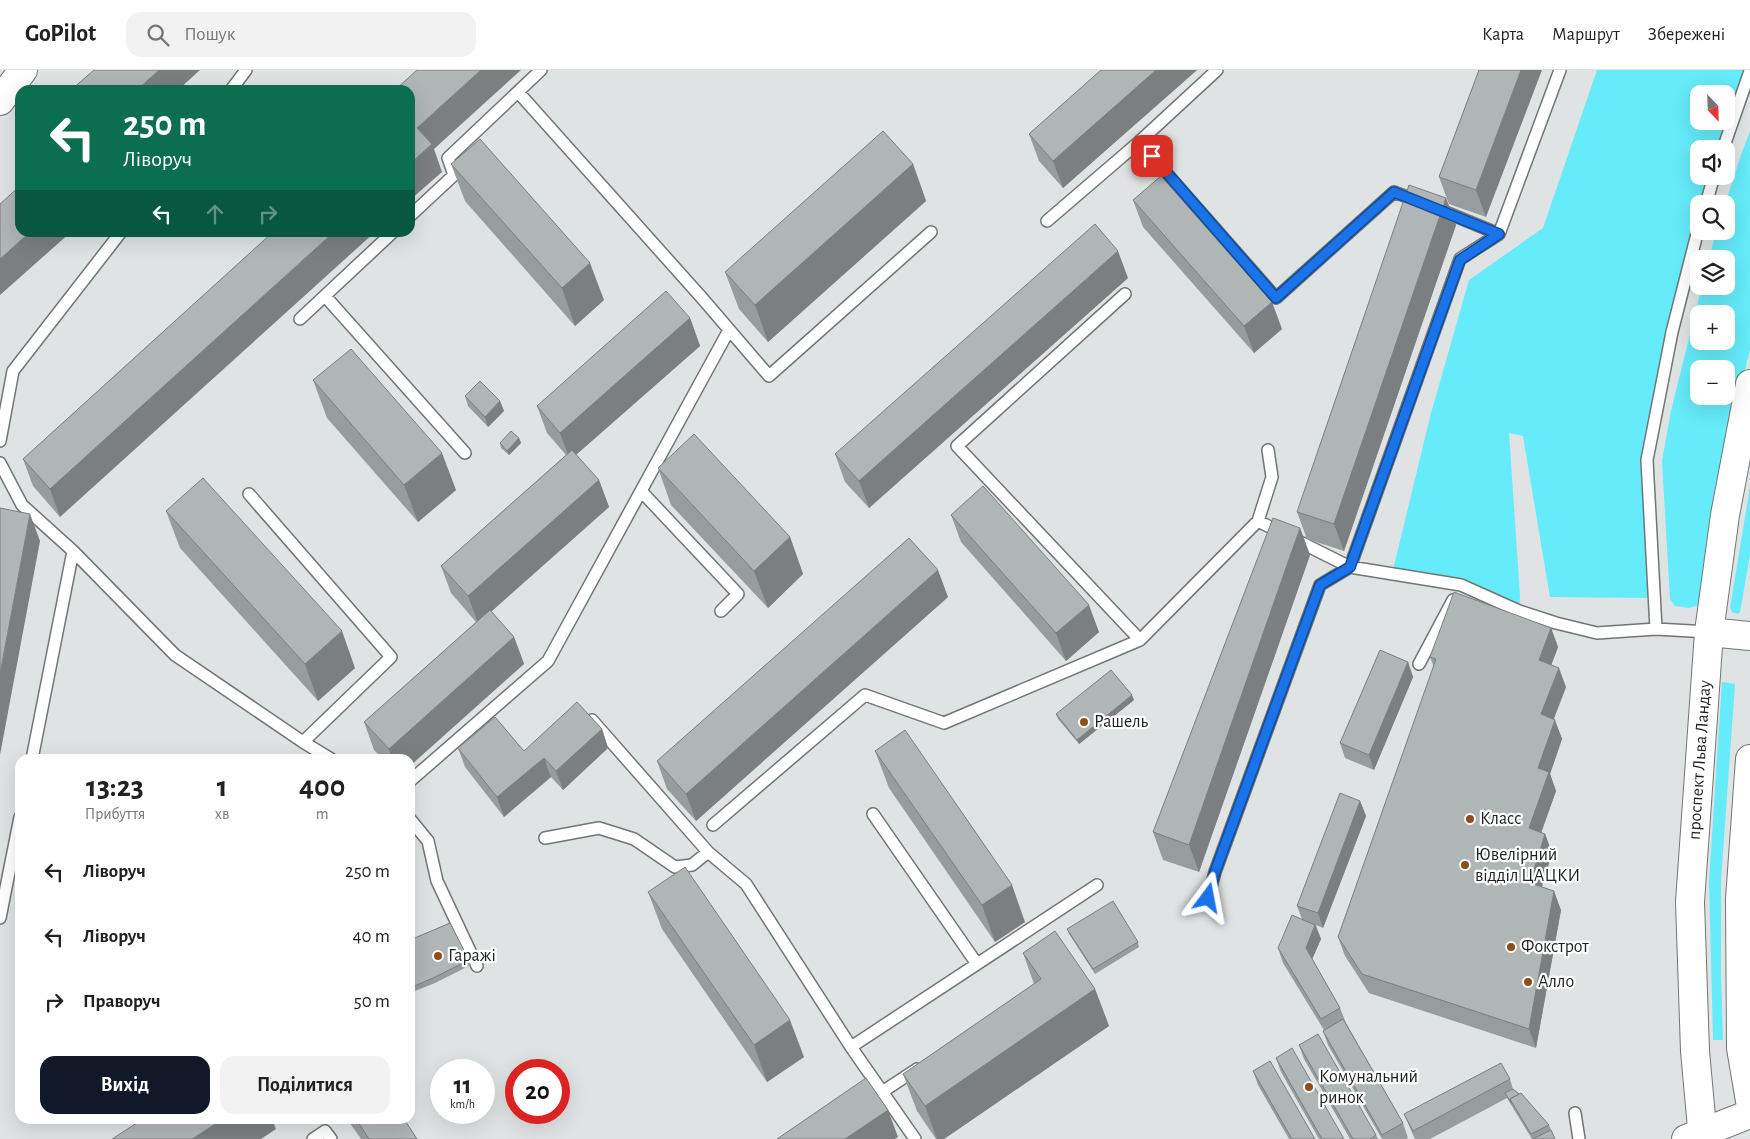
<!DOCTYPE html>
<html lang="uk">
<meta charset="utf-8">
<style>
:root{--surface:#fff;--page:#f2f2f2;--text:#202124;--muted:#757577;--line:#e0e0e0;--accent:#111827}
body{margin:0;font-family:"Alegreya Sans",sans-serif;background:var(--page);color:var(--text);height:100vh;display:flex;flex-direction:column;font-size:19px;white-space:nowrap}
*{box-sizing:border-box;margin:0}
p{font-size:16px;color:var(--muted)}
.icon{flex:none;width:28px;height:28px;fill:none;stroke:currentColor;stroke-width:2;stroke-linecap:round;stroke-linejoin:round}
.map{position:relative;flex:1;overflow:hidden}
.panel{position:absolute;left:15px;top:684px;width:400px;height:370px;display:flex;flex-direction:column;background:var(--surface);border-radius:15px;box-shadow:0 5px 20px #0002}
.panel>*{flex:none}
.top-card{position:absolute;left:15px;top:15px;width:400px;height:152px;border-radius:15px;box-shadow:0 5px 20px #0002;background:#0b6e4f;color:#fff;overflow:hidden}
.needle{width:32px;rotate:157deg}
.fabs{position:absolute;left:1690px;top:15px;display:grid;gap:10px}
.fabs a{display:grid;place-items:center;width:45px;height:45px;border-radius:10px;background:var(--surface);box-shadow:0 5px 20px #0002;font-size:25px}
.speed{position:absolute;left:430px;top:989px;display:flex;gap:10px;font-size:25px;font-weight:700;text-align:center}
.speed>*{display:grid;place-content:center;width:65px;height:65px;border-radius:50%;background:var(--surface);box-shadow:0 5px 20px #0002;line-height:1}
.speed small{font-size:12px;font-weight:400}
.speed .limit{border:8px solid #d22;background:#fff;color:#111}
.pin{position:absolute;display:grid;place-items:center;width:42px;height:42px;color:#fff;margin:-21px;border-radius:10px;box-shadow:0 2px 8px #0006}
.me{position:absolute;width:55px;margin:-28px;rotate:13deg;stroke-linejoin:round;filter:drop-shadow(0 0 4px #0008)}
.turn{display:flex;align-items:center;gap:18px;height:105px;padding:0 25px;font-size:22px}
.turn .icon{width:65px;height:65px;stroke-width:2.5}
.turn b{display:block;font-size:35px;line-height:42px}
.lanes{display:flex;align-items:center;height:48px;padding:0 25px;background:#0003;justify-content:center;gap:25px;direction:ltr}
.lanes .off{opacity:.35}
.eta{display:flex;justify-content:space-evenly;align-items:center;height:85px;text-align:center}
.eta b{font-size:30px;font-weight:600;line-height:35px}
.primary-button{display:flex;gap:10px;margin-top:auto;padding:10px 25px}
.primary-button a{flex:1;height:58px;border-radius:15px;background:var(--accent);color:#fff;font-size:20px;font-weight:600;line-height:58px;text-align:center}
.primary-button a+a{background:var(--page);color:var(--text)}
ul{padding:0;list-style:none}
li{display:flex;align-items:center;gap:15px;height:65px;padding:0 25px}
li div{flex:1}
li b{display:block;font-size:19px}
li em{font-style:normal}
header{display:flex;align-items:center;gap:30px;box-sizing:border-box;height:70px;padding:0 25px;background:var(--surface);border-bottom:1px solid var(--line)}
header strong{font-size:24px}
nav{display:flex;gap:28px;margin-inline-start:auto;font-size:18px}
.search{width:350px;height:45px;background:var(--page);display:flex;align-items:center;gap:12px;box-sizing:border-box;padding:0 18px;border-radius:15px;color:var(--muted);font-size:19px}
.map>svg:first-child{display:block}
</style>
<header>
<strong>GoPilot</strong>
<div class="search"><svg class="icon" aria-label="search" viewBox="0 0 24 24"><circle cx="10" cy="10" r="6"/><path d="M15 15l6 6"/></svg>Пошук</div>
<nav><a>Карта</a><a>Маршрут</a><a>Збережені</a></nav>
</header>
<div class="map">
<svg width="1750" height="1069" viewBox="0 0 1750 1069">
<rect width="100%" height="100%" fill="#dfe3e4"/>
<!-- green -->
<path fill="#65ebf9" fill-rule="evenodd" d="M 1597,0 L 1750,0 L 1723,79 L 1699,79 L 1699,106 L 1714,106 L 1706,134 L 1699,134 L 1699,156 L 1647,390 L 1654,528 L 1550,527 L 1523,366 L 1509,363 L 1520,526 L 1519,541 L 1461,515 L 1392,504 L 1430,347 L 1469,210 L 1543,158 ZM 1699,24 L 1726,24 L 1726,51 L 1699,51 Z
M 1750,61 L 1750,280 L 1714,422 L 1700,535 L 1689,538 L 1675,536 L 1670,529 L 1662,391 L 1671,341 L 1702,216 L 1726,216 L 1726,189 L 1709,189 L 1716,161 L 1726,161 L 1726,134 L 1725,134 L 1741,85 ZM 1699,244 L 1726,244 L 1726,271 L 1699,271 ZM 1699,299 L 1726,299 L 1726,326 L 1699,326 Z
M 1750,417 L 1750,485 L 1740,542 L 1738,544 L 1732,542 L 1730,538 Z
M 1722,612 L 1735,614 L 1721,810 L 1721,904 L 1723,970 L 1713,970 L 1709,812 Z"/>
<g fill="none" stroke-linecap="round" stroke-linejoin="round">
<defs>
<path id="lane" d="M 1217,0 L 1139,72 L 1276,228 L 1394,122 L 1418,131
M 231,20 L 246,0
M 518,22 L 702,228 L 769,306 L 931,162
M 1723,79 L 1750,1
M 1706,134 L 1714,106
M 1438,139 L 1499,164 L 1560,0
M 410,146 L 454,105 L 448,88 L 541,0
M 1047,151 L 1139,72
M 1699,156 L 1672,262 L 1647,390 L 1656,559 L 1709,562
M 1125,224 L 957,376 L 1140,570 L 1258,451 L 1350,497 L 1461,515 L 1519,541 L 1556,553 L 1597,563 L 1656,559
M 325,226 L 465,383
M 300,249 L 393,162
M 0,371 L 13,301 L 121,162
M 0,393 L 22,435 L 73,481 L 32,689
M 641,421 L 738,524 L 721,541
M 1258,451 L 1272,407 L 1268,380
M 73,481 L 175,585 L 303,672 L 391,587 L 249,424
M 1419,594 L 1453,530
M 592,650 L 708,782 L 746,814 L 851,977 L 915,1069
M 303,672 L 331,689
M 410,711 L 548,591 L 729,260
M 873,744 L 977,894
M 410,749 L 428,771 L 437,811 L 477,896
M 713,755 L 865,625 L 944,653 L 1140,570
M 545,768 L 599,758 L 634,769 L 675,797 L 692,795 L 708,782
M 1208,828 L 1215,802 L 1320,515 L 1350,497 L 1460,189 L 1499,164
M 0,848 L 20,747
M 851,977 L 1097,815
M 882,1022 L 917,999
M 1575,1043 L 1579,1069
M 313,1069 L 325,1061 L 331,1069"/>
<path id="secondary" d="M 0,31 L 23,0"/>
<path id="primary" d="M 1709,562 L 1750,566
M 1750,689 L 1740,829 L 1741,978 L 1750,1031
M 1686,1069 L 1750,1044
M 1703,1069 L 1695,981 L 1690,832 L 1709,562 L 1725,445 L 1750,314"/>
</defs>
<!-- lane casing -->
<use href="#lane" stroke="#717576" stroke-width="14"/>
<!-- secondary casing -->
<use href="#secondary" stroke="#717576" stroke-width="30"/>
<!-- primary casing -->
<use href="#primary" stroke="#717576" stroke-width="30"/>
<!-- lane -->
<use href="#lane" stroke="#fff" stroke-width="11"/>
<!-- secondary -->
<use href="#secondary" stroke="#fff" stroke-width="28"/>
<!-- primary -->
<use href="#primary" stroke="#fff" stroke-width="28"/>
</g>
<!-- wall -->
<path fill="#979c9c" d="M 1101,0 L 1197,0 L 1063,118 L 1039,91 L 1029,64 Z
M 1479,0 L 1486,147 L 1449,134 L 1439,107 Z
M 451,94 L 604,230 L 575,256 L 465,131 Z
M 913,94 L 926,131 L 768,272 L 739,239 L 725,202 Z
M 1446,128 L 1456,155 L 1344,481 L 1307,469 L 1297,442 Z
M 1133,130 L 1282,259 L 1254,283 L 1143,157 Z
M 273,162 L 60,447 L 33,416 L 23,389 Z
M 1128,208 L 869,438 L 845,412 L 835,384 Z
M 690,248 L 700,276 L 576,385 L 599,410 L 609,437 L 491,542 L 514,567 L 524,594 L 410,689 L 383,689 L 374,680 L 364,652 L 476,552 L 451,523 L 441,496 L 566,385 L 547,363 L 537,336 Z
M 313,310 L 456,420 L 418,452 L 327,348 Z
M 465,326 L 500,331 L 504,341 L 488,357 L 468,336 Z
M 519,368 L 521,373 L 509,385 L 501,378 L 500,373 Z
M 658,398 L 790,467 L 803,504 L 768,538 L 671,435 Z
M 166,441 L 355,598 L 318,631 L 180,478 Z
M 951,445 L 1099,562 L 1066,591 L 961,472 Z
M 1300,458 L 1310,485 L 1199,802 L 1163,790 L 1153,762 Z
M 948,527 L 696,751 L 667,719 L 657,691 Z
M 1551,558 L 1558,577 L 1551,595 L 1566,617 L 1554,649 L 1562,669 L 1550,704 L 1556,721 L 1541,763 L 1545,764 L 1552,783 L 1542,817 L 1561,840 L 1536,978 L 1369,923 L 1345,886 L 1338,867 L 1434,597 L 1430,587 Z
M 1408,592 L 1413,607 L 1374,700 L 1345,688 L 1340,673 Z
M 1134,630 L 1079,674 L 1058,649 L 1056,644 Z
M 602,659 L 608,678 L 563,720 L 551,707 L 504,747 L 465,697 L 458,678 L 524,681 Z
M 875,681 L 1025,852 L 995,872 L 889,718 Z
M 1360,731 L 1366,746 L 1323,858 L 1316,855 L 1321,869 L 1312,889 L 1340,938 L 1346,953 L 1403,1053 L 1408,1068 L 1406,1069 L 1382,1069 L 1328,975 L 1323,961 L 1324,960 L 1283,893 L 1278,878 L 1302,849 L 1297,836 Z
M 648,822 L 804,987 L 767,1012 L 662,859 Z
M 1067,859 L 1138,872 L 1139,877 L 1095,904 L 1069,864 Z
M 410,870 L 469,890 L 471,895 L 435,913 L 410,923 Z
M 1023,883 L 1095,919 L 1109,956 L 944,1069 L 936,1069 L 917,1041 L 903,1004 L 1034,914 Z
M 1299,975 L 1376,1065 L 1378,1069 L 1350,1069 L 1304,989 Z
M 1276,988 L 1344,1069 L 1319,1069 L 1281,1002 Z
M 1253,1001 L 1315,1069 L 1289,1069 L 1258,1015 Z
M 1510,1009 L 1513,1019 L 1549,1055 L 1555,1069 L 1532,1069 L 1507,1028 L 1430,1069 L 1415,1069 L 1410,1058 L 1404,1044 Z
M 347,1049 L 404,1049 L 417,1069 L 361,1069 Z"/>
<!-- shaded-wall -->
<path fill="#7b7f7f" d="M 159,0 L 200,0 L 178,20 L 137,20 Z
M 481,0 L 521,0 L 434,79 L 442,102 L 410,130 L 410,94 L 417,58 Z
M 1156,0 L 1197,0 L 1063,118 L 1053,91 Z
M 1521,0 L 1542,0 L 1486,147 L 1476,120 Z
M 913,94 L 926,131 L 768,272 L 755,235 Z
M 1446,128 L 1456,155 L 1344,481 L 1334,454 Z
M 30,162 L 71,162 L 0,225 L 0,189 Z
M 334,162 L 375,162 L 60,447 L 50,419 Z
M 1118,181 L 1128,208 L 869,438 L 859,411 Z
M 590,193 L 604,230 L 575,256 L 562,218 Z
M 1272,232 L 1282,259 L 1254,283 L 1244,256 Z
M 690,248 L 700,276 L 570,390 L 560,363 Z
M 500,331 L 504,341 L 488,357 L 485,347 Z
M 519,368 L 521,373 L 509,385 L 507,381 Z
M 442,383 L 456,420 L 418,452 L 404,415 Z
M 599,410 L 609,437 L 478,553 L 468,526 Z
M 30,444 L 40,471 L 0,685 L 0,604 Z
M 1300,458 L 1310,485 L 1199,802 L 1189,775 Z
M 790,467 L 803,504 L 768,538 L 754,501 Z
M 938,500 L 948,527 L 696,751 L 686,724 Z
M 1089,535 L 1099,562 L 1066,591 L 1056,563 Z
M 1551,558 L 1558,577 L 1546,609 L 1539,590 Z
M 342,561 L 355,598 L 318,631 L 305,594 Z
M 514,567 L 524,594 L 410,696 L 410,689 L 392,689 L 389,679 Z
M 1408,592 L 1413,607 L 1374,700 L 1369,685 Z
M 1559,598 L 1566,617 L 1548,663 L 1541,644 Z
M 1132,625 L 1134,630 L 1079,674 L 1077,670 Z
M 1555,650 L 1562,669 L 1550,704 L 1556,721 L 1536,777 L 1529,758 L 1538,698 Z
M 602,659 L 608,678 L 563,720 L 556,701 Z
M 544,688 L 551,707 L 504,747 L 497,727 Z
M 1360,731 L 1366,746 L 1323,858 L 1318,843 Z
M 1545,764 L 1552,783 L 1537,832 L 1530,813 Z
M 1012,815 L 1025,852 L 995,872 L 982,835 Z
M 1554,821 L 1561,840 L 1536,978 L 1529,959 Z
M 1315,855 L 1321,869 L 1311,892 L 1306,878 Z
M 1095,919 L 1109,956 L 944,1069 L 937,1069 L 925,1036 Z
M 790,950 L 804,987 L 767,1012 L 754,975 Z
M 888,1040 L 898,1067 L 895,1069 L 845,1069 Z
M 223,1049 L 272,1049 L 276,1059 L 261,1069 L 192,1069 Z"/>
<!-- building -->
<path fill="#b0b5b5" stroke="#7b7f7f" d="M 94,0 L 159,0 L 137,20 L 71,20 Z
M 417,0 L 481,0 L 417,58 L 432,74 L 410,94 L 410,20 L 395,20 Z
M 1101,0 L 1156,0 L 1053,91 L 1029,64 Z
M 1479,0 L 1521,0 L 1476,120 L 1439,107 Z
M 883,61 L 913,94 L 755,235 L 725,202 Z
M 480,69 L 590,193 L 562,218 L 451,94 Z
M 1161,106 L 1272,232 L 1244,256 L 1133,130 Z
M 1409,115 L 1446,128 L 1334,454 L 1297,442 Z
M 20,116 L 20,162 L 30,162 L 0,189 L 0,134 Z
M 1095,154 L 1118,181 L 859,411 L 835,384 Z
M 273,162 L 334,162 L 50,419 L 23,389 Z
M 666,221 L 690,248 L 560,363 L 537,336 Z
M 351,279 L 442,383 L 404,415 L 313,310 Z
M 480,311 L 500,331 L 485,347 L 465,326 Z
M 511,361 L 519,368 L 507,381 L 500,373 Z
M 694,364 L 790,467 L 754,501 L 658,398 Z
M 572,380 L 599,410 L 468,526 L 441,496 Z
M 203,408 L 342,561 L 305,594 L 166,441 Z
M 983,416 L 1089,535 L 1056,563 L 951,445 Z
M 0,438 L 30,444 L 0,604 Z
M 1273,448 L 1300,458 L 1189,775 L 1153,762 Z
M 909,468 L 938,500 L 686,724 L 657,691 Z
M 1454,522 L 1551,558 L 1539,590 L 1559,598 L 1541,644 L 1555,650 L 1538,698 L 1549,702 L 1529,758 L 1545,764 L 1530,813 L 1554,821 L 1529,959 L 1362,904 L 1338,867 L 1436,589 L 1430,587 Z
M 490,540 L 514,567 L 389,679 L 364,652 Z
M 1380,580 L 1408,592 L 1369,685 L 1340,673 Z
M 1111,600 L 1132,625 L 1077,670 L 1056,644 Z
M 577,632 L 602,659 L 556,701 L 544,688 L 497,727 L 458,678 L 495,647 L 524,681 Z
M 905,660 L 1012,815 L 982,835 L 875,681 Z
M 1340,723 L 1360,731 L 1318,843 L 1297,836 Z
M 685,797 L 790,950 L 754,975 L 648,822 Z
M 1113,831 L 1138,872 L 1093,899 L 1067,859 Z
M 1292,845 L 1315,855 L 1306,878 L 1340,938 L 1321,949 L 1278,878 Z
M 450,853 L 469,890 L 433,908 L 410,918 L 410,870 Z
M 1055,861 L 1095,919 L 925,1036 L 903,1004 L 1041,909 L 1023,883 Z
M 1343,949 L 1403,1053 L 1382,1065 L 1323,961 Z
M 1318,964 L 1376,1065 L 1370,1069 L 1353,1069 L 1299,975 Z
M 1292,978 L 1344,1069 L 1322,1069 L 1276,988 Z
M 1270,991 L 1315,1069 L 1292,1069 L 1253,1001 Z
M 1501,993 L 1510,1009 L 1413,1061 L 1404,1044 Z
M 866,1008 L 888,1040 L 845,1069 L 777,1069 Z
M 1513,1019 L 1519,1024 L 1510,1029 L 1512,1034 L 1505,1023 Z
M 1521,1023 L 1549,1055 L 1531,1064 L 1510,1029 Z
M 143,1049 L 223,1049 L 192,1069 L 112,1069 Z
M 356,1049 L 404,1049 L 417,1069 L 369,1069 Z
M 1551,1060 L 1555,1069 L 1533,1069 Z"/>
<g fill="none" stroke-linecap="round" stroke-linejoin="round">
<defs>
<path id="route" d="M 1152,86 L 1276,228 L 1394,122 L 1499,164 L 1460,190 L 1350,497 L 1320,515 L 1215,802 L 1208,828"/>
</defs>
<!-- route casing -->
<use href="#route" stroke="#114b97" stroke-width="12"/>
<!-- route -->
<use href="#route" stroke="#1a73e8" stroke-width="9"/>
</g>
<!-- markers -->
<g fill="#8f4e19" stroke="#fff" stroke-width="2">
<circle cx="1084" cy="652" r="5"/>
<circle cx="1470" cy="749" r="5"/>
<circle cx="1465" cy="795" r="5"/>
<circle cx="1511" cy="877" r="5"/>
<circle cx="438" cy="886" r="5"/>
<circle cx="1528" cy="912" r="5"/>
<circle cx="1309" cy="1017" r="5"/>
</g>
<g text-anchor="middle" dominant-baseline="central" stroke-width="4.5" stroke-linejoin="round" paint-order="stroke">
<!-- poi labels -->
<g font-size="18" fill="#1e2020" stroke="#fff" text-anchor="start">
<text x="1094" y="652">Рашель</text>
<text x="1480" y="749">Класс</text>
<text x="1475" y="785">Ювелірний<tspan x="1475" dy="21">відділ ЦАЦКИ</tspan></text>
<text x="1521" y="877">Фокстрот</text>
<text x="448" y="886">Гаражі</text>
<text x="1538" y="912">Алло</text>
<text x="1319" y="1007">Комунальний<tspan x="1319" dy="21">ринок</tspan></text>
</g>
<!-- street labels -->
<g font-size="18" fill="#1e2020" stroke="#fff">
<text transform="translate(1700 690) rotate(-86)">проспект Льва Ландау</text>
</g>
</g>
</svg>
<div class="fabs">
<a><svg class="needle" viewBox="-14 -14 28 28"><path d="M0-13l5 13h-10z" fill="#e53935"/><path d="M0 13l5-13h-10z" fill="#757577"/></svg></a>
<a><svg class="icon" aria-label="sound" viewBox="0 0 24 24"><path d="M4 9h4l5-4v14l-5-4H4zM17 9q2 3 0 6"/></svg></a>
<a><svg class="icon" aria-label="search" viewBox="0 0 24 24"><circle cx="10" cy="10" r="6"/><path d="M15 15l6 6"/></svg></a>
<a><svg class="icon" aria-label="layers" viewBox="0 0 24 24"><path d="M12 4l9 5-9 5-9-5zM3 14l9 5 9-5"/></svg></a>
<a>+</a>
<a>−</a>
</div>
<div class="speed"><div>11<small>km/h</small></div><div class="limit">20</div></div>
<div class="pin" style="left:1152px;top:86px;background:#d93025"><svg class="icon" aria-label="arrive" viewBox="0 0 24 24"><path d="M6 21V4h12l-3 4 3 4H6"/></svg></div>
<svg class="me" style="left:1208px;top:828px" viewBox="-20 -20 40 40"><path d="M0-17L14 15 0 8-14 15z" fill="#1a73e8" stroke="#fff" stroke-width="4"/></svg>
<div class="top-card">
<div class="turn"><svg class="icon" aria-label="left" viewBox="0 0 24 24"><path d="M17 20v-9H6M10 6l-5 5 5 5"/></svg><div><b>250 m</b>Ліворуч</div></div>
<div class="lanes"><svg class="icon" aria-label="left" viewBox="0 0 24 24"><path d="M17 20v-9H6M10 6l-5 5 5 5"/></svg><svg class="icon off" aria-label="ahead" viewBox="0 0 24 24"><path d="M12 20V5M6 11l6-6 6 6"/></svg><svg class="icon off" aria-label="right" viewBox="0 0 24 24"><path d="M7 20v-9h11M14 6l5 5-5 5"/></svg></div>
</div>
<section class="panel">
<div class="eta">
<div><b>13:23</b><p>Прибуття</p></div>
<div><b>1</b><p>хв</p></div>
<div><b>400</b><p>m</p></div>
</div>
<ul>
<li><svg class="icon" aria-label="left" viewBox="0 0 24 24"><path d="M17 20v-9H6M10 6l-5 5 5 5"/></svg><div><b>Ліворуч</b></div><em>250 m</em></li>
<li><svg class="icon" aria-label="left" viewBox="0 0 24 24"><path d="M17 20v-9H6M10 6l-5 5 5 5"/></svg><div><b>Ліворуч</b></div><em>40 m</em></li>
<li><svg class="icon" aria-label="right" viewBox="0 0 24 24"><path d="M7 20v-9h11M14 6l5 5-5 5"/></svg><div><b>Праворуч</b></div><em>50 m</em></li>
</ul>
<div class="primary-button"><a>Вихід</a><a>Поділитися</a></div>
</section>
</div>
